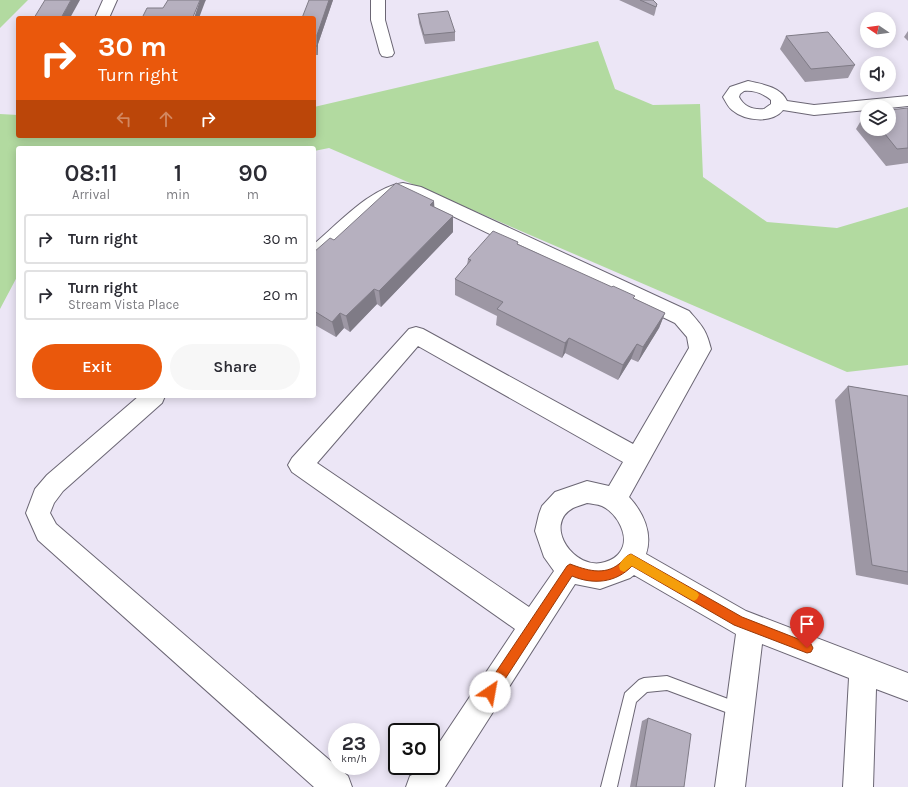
<!DOCTYPE html>
<style>
:root{--surface:#fff;--page:#f7f7f7;--text:#2b2b33;--muted:#7c7c81;--line:#e1e1e2;--accent:#ea580c}
body{margin:0;font-family:Karla,sans-serif;background:var(--page);color:var(--text);height:100vh;display:flex;flex-direction:column;font-size:15px;white-space:nowrap}
*{box-sizing:border-box;margin:0}
p{font-size:13px;color:var(--muted)}
.icon{flex:none;width:22px;height:22px;fill:none;stroke:currentColor;stroke-width:2;stroke-linecap:round;stroke-linejoin:round}
.map{position:relative;flex:1;overflow:hidden}
.details{position:absolute;left:16px;top:146px;width:300px;height:252px;display:flex;flex-direction:column;background:var(--surface);border-radius:4px;box-shadow:0 2px 10px #0003}
.details>*{flex:none}
.banner{position:absolute;left:16px;top:16px;width:300px;height:122px;border-radius:4px;box-shadow:0 2px 10px #0003;background:#ea580c;color:#fff;overflow:hidden}
.needle{width:26px;rotate:283deg}
.controls{position:absolute;left:860px;top:12px;display:grid;gap:8px}
.controls a{display:grid;place-items:center;width:36px;height:36px;border-radius:50%;background:var(--surface);box-shadow:0 2px 10px #0003;font-size:20px}
.speed{position:absolute;left:328px;top:723px;display:flex;gap:8px;font-size:20px;font-weight:700;text-align:center}
.speed>*{display:grid;place-content:center;width:52px;height:52px;border-radius:50%;background:var(--surface);box-shadow:0 2px 10px #0003;line-height:1}
.speed small{font-size:10px;font-weight:400}
.speed .limit{border:2px solid #111;border-radius:6px;background:#fff;color:#111}
.pin{position:absolute;display:grid;place-items:center;width:34px;height:34px;color:#fff;margin:-41px -17px;border-radius:50% 50% 50% 0;rotate:-45deg;box-shadow:0 0 4px #0007}
.pin .icon{rotate:45deg}
.me{position:absolute;width:44px;margin:-22px;rotate:33deg;stroke-linejoin:round;filter:drop-shadow(0 0 3px #0008)}
.turn{display:flex;align-items:center;gap:14px;height:84px;padding:0 16px;font-size:18px}
.turn .icon{width:52px;height:52px;stroke-width:2.5}
.turn b{display:block;font-size:28px;line-height:34px}
.lanes{display:flex;align-items:center;height:38px;padding:0 16px;background:#0003;justify-content:center;gap:20px;direction:ltr}
.lanes .off{opacity:.35}
.eta{display:flex;justify-content:space-evenly;align-items:center;height:68px;text-align:center}
.eta b{font-size:24px;font-weight:600;line-height:28px}
.action{display:flex;gap:8px;margin-top:auto;padding:8px 16px}
.action a{flex:1;height:46px;border-radius:24px;background:var(--accent);color:#fff;font-size:16px;font-weight:600;line-height:46px;text-align:center}
.action a+a{background:var(--page);color:var(--text)}
ul{padding:0;list-style:none}
li{display:flex;align-items:center;gap:12px;height:50px;margin:0 8px 6px;padding:0 8px;border:2px solid var(--line);border-radius:4px}
li div{flex:1}
li b{display:block;font-size:15px}
li em{font-style:normal}
.map>svg:first-child{display:block}
</style>
<div class="map">
<svg width="908" height="787" viewBox="0 0 908 787">
<rect width="100%" height="100%" fill="#ece6f6"/>
<!-- green -->
<path fill="#b2daa0" d="M 0,0 L 28,0 L 0,28 Z
M 598,41 L 615,89 L 653,105 L 700,104 L 703,177 L 767,222 L 837,228 L 908,207 L 908,365 L 847,372 L 329,148 L 314,151 L 314,148 L 18,148 L 18,275 L 0,309 L 0,114 L 18,115 L 18,136 L 314,136 L 314,107 Z"/>
<g fill="none" stroke-linecap="round" stroke-linejoin="round">
<defs>
<path id="lane" d="M 667,676 L 744,705 L 746,710 L 744,715 L 739,717 L 667,690 L 647,692 L 636,702 L 617,787 L 601,787 L 625,693 L 639,680 L 644,678 Z"/>
<path id="street" d="M 103,0 L 117,0 L 109,18 L 95,18 Z
M 371,0 L 385,0 L 385,20 L 394,53 L 392,56 L 387,57 L 382,56 L 380,53 L 371,20 Z
M 748,81 C 762,84 781,87 787,101 L 814,105 L 908,96 L 908,106 L 889,108 L 867,107 L 867,110 L 814,115 L 783,110 C 772,124 745,121 732,110 C 728,107 726,102 723,97 L 730,87 ZM 744,91 C 754,90 764,94 771,100 L 771,104 L 764,109 C 754,110 744,107 739,97 L 740,94 Z
M 403,183 L 421,187 L 689,311 C 702,326 706,329 711,349 L 629,497 C 643,512 653,533 646,554 L 746,611 L 908,673 L 908,701 L 876,689 L 873,787 L 843,787 L 849,678 L 762,644 L 745,787 L 715,787 L 736,634 L 634,575 L 630,578 L 600,589 L 575,584 L 445,787 L 406,787 L 410,776 L 420,771 L 424,766 L 431,766 L 431,755 L 515,629 L 292,472 L 288,465 L 292,458 L 409,329 L 416,327 L 423,329 L 633,444 L 689,348 L 687,337 L 675,323 L 411,196 C 407,196 403,194 398,196 C 379,202 338,245 321,260 L 314,262 L 314,244 C 338,224 371,187 403,183 ZM 418,346 L 623,462 L 609,486 L 587,481 L 555,492 L 542,506 L 539,514 L 535,531 L 544,557 L 554,571 L 529,607 L 317,463 ZM 587,503 C 592,504 597,504 602,506 C 617,513 631,537 620,552 C 616,558 611,560 605,562 C 575,572 542,525 573,508 C 577,506 582,505 587,503 Z
M 139,396 L 165,396 L 162,403 L 63,491 L 54,503 L 50,513 L 56,524 L 348,776 L 352,787 L 314,787 L 38,540 L 26,513 L 35,489 L 47,475 Z"/>
</defs>
<!-- lane casing -->
<use href="#lane" stroke="#6b6674" stroke-width="2"/>
<!-- street casing -->
<use href="#street" stroke="#6b6674" stroke-width="2"/>
<!-- lane -->
<use href="#lane" fill="#fff" fill-rule="evenodd"/>
<!-- street -->
<use href="#street" fill="#fff" fill-rule="evenodd"/>
</g>
<!-- wall -->
<path fill="#9d97a4" d="M 309,0 L 333,0 L 318,44 L 318,55 L 314,55 L 314,18 Z
M 619,0 L 653,0 L 657,4 L 655,13 L 654,16 Z
M 418,14 L 455,32 L 455,41 L 425,44 L 419,23 Z
M 908,31 L 908,41 L 904,37 Z
M 786,36 L 855,65 L 848,78 L 805,82 L 780,49 Z
M 908,108 L 908,163 L 886,166 L 856,129 L 866,112 L 867,112 L 867,129 L 889,129 Z
M 434,207 L 453,216 L 453,232 L 381,307 L 377,304 L 350,332 L 344,328 L 336,337 L 315,325 L 314,326 L 314,252 Z
M 518,244 L 665,313 L 659,328 L 638,362 L 631,359 L 618,380 L 565,353 L 562,358 L 496,325 L 497,316 L 455,295 L 455,279 L 467,265 L 468,259 Z
M 848,386 L 908,396 L 908,585 L 856,575 L 835,400 Z
M 648,718 L 684,787 L 630,787 L 642,721 Z"/>
<!-- shaded-wall -->
<path fill="#7f7b86" d="M 71,0 L 80,0 L 70,18 L 61,18 Z
M 200,0 L 206,0 L 205,2 L 199,18 L 194,18 Z
M 329,0 L 333,0 L 318,44 L 318,55 L 317,46 L 317,35 Z
M 434,201 L 435,217 L 430,205 Z
M 453,216 L 453,232 L 381,307 L 379,291 Z
M 374,289 L 377,304 L 350,332 L 346,316 Z
M 340,313 L 344,328 L 336,337 L 332,322 Z
M 665,313 L 659,328 L 638,362 L 643,347 Z
M 569,338 L 565,353 L 562,358 L 565,343 Z
M 637,344 L 631,359 L 618,380 L 623,365 Z"/>
<!-- building -->
<path fill="#b6b0bf" stroke="#7f7b86" d="M 45,0 L 71,0 L 61,18 L 34,18 Z
M 168,0 L 200,0 L 193,17 L 183,17 L 183,18 L 142,18 L 147,8 L 163,8 Z
M 309,0 L 329,0 L 317,35 L 317,46 L 314,46 L 314,18 L 302,18 Z
M 640,0 L 653,0 L 657,4 L 656,7 Z
M 448,11 L 455,32 L 424,35 L 418,14 Z
M 828,32 L 855,65 L 811,69 L 786,36 Z
M 908,108 L 908,148 L 897,149 L 881,129 L 889,129 L 889,110 Z
M 396,183 L 434,201 L 430,205 L 453,216 L 379,291 L 374,289 L 346,316 L 340,313 L 332,322 L 314,311 L 314,252 L 330,238 L 334,240 Z
M 493,231 L 518,242 L 517,244 L 612,287 L 613,286 L 635,296 L 633,298 L 665,313 L 643,347 L 637,344 L 623,365 L 569,338 L 565,343 L 497,309 L 503,302 L 455,279 L 471,260 L 468,259 Z
M 848,386 L 908,396 L 908,572 L 872,565 Z
M 648,718 L 691,734 L 684,787 L 636,787 Z"/>
<!-- route -->
<path fill="#ea580c" stroke="#983908" d="M 631,554 L 742,617 L 811,644 L 813,648 L 811,652 L 807,653 L 734,625 L 632,566 C 616,583 593,585 572,576 L 494,696 L 490,697 L 486,696 L 484,692 L 486,687 L 567,566 L 570,564 C 586,570 604,576 619,564 C 623,561 625,556 631,554 Z"/>
<!-- slow -->
<path fill="#f59e0b" d="M 631,554 L 697,592 L 699,595 L 697,599 L 694,601 L 690,599 L 632,566 L 624,572 L 620,570 L 619,566 C 621,561 625,556 631,554 Z"/>
</svg>
<div class="controls">
<a><svg class="needle" viewBox="-14 -14 28 28"><path d="M0-13l5 13h-10z" fill="#e53935"/><path d="M0 13l5-13h-10z" fill="#7c7c81"/></svg></a>
<a><svg class="icon" aria-label="sound" viewBox="0 0 24 24"><path d="M4 9h4l5-4v14l-5-4H4zM17 9q2 3 0 6"/></svg></a>
<a><svg class="icon" aria-label="layers" viewBox="0 0 24 24"><path d="M12 4l9 5-9 5-9-5zM3 14l9 5 9-5"/></svg></a>
</div>
<div class="speed"><div>23<small>km/h</small></div><div class="limit">30</div></div>
<div class="pin" style="left:807px;top:648px;background:#d93025"><svg class="icon" aria-label="arrive" viewBox="0 0 24 24"><path d="M6 21V4h12l-3 4 3 4H6"/></svg></div>
<svg class="me" style="left:490px;top:692px" viewBox="-20 -20 40 40"><circle r="19" fill="#fff"/><path d="M0-13L10 11 0 6-10 11z" fill="#ea580c"/></svg>
<div class="banner">
<div class="turn"><svg class="icon" aria-label="right" viewBox="0 0 24 24"><path d="M7 20v-9h11M14 6l5 5-5 5"/></svg><div><b>30 m</b>Turn right</div></div>
<div class="lanes"><svg class="icon off" aria-label="left" viewBox="0 0 24 24"><path d="M17 20v-9H6M10 6l-5 5 5 5"/></svg><svg class="icon off" aria-label="ahead" viewBox="0 0 24 24"><path d="M12 20V5M6 11l6-6 6 6"/></svg><svg class="icon" aria-label="right" viewBox="0 0 24 24"><path d="M7 20v-9h11M14 6l5 5-5 5"/></svg></div>
</div>
<section class="details">
<div class="eta">
<div><b>08:11</b><p>Arrival</p></div>
<div><b>1</b><p>min</p></div>
<div><b>90</b><p>m</p></div>
</div>
<ul>
<li><svg class="icon" aria-label="right" viewBox="0 0 24 24"><path d="M7 20v-9h11M14 6l5 5-5 5"/></svg><div><b>Turn right</b></div><em>30 m</em></li>
<li><svg class="icon" aria-label="right" viewBox="0 0 24 24"><path d="M7 20v-9h11M14 6l5 5-5 5"/></svg><div><b>Turn right</b><p>Stream Vista Place</p></div><em>20 m</em></li>
</ul>
<div class="action"><a>Exit</a><a>Share</a></div>
</section>
</div>
